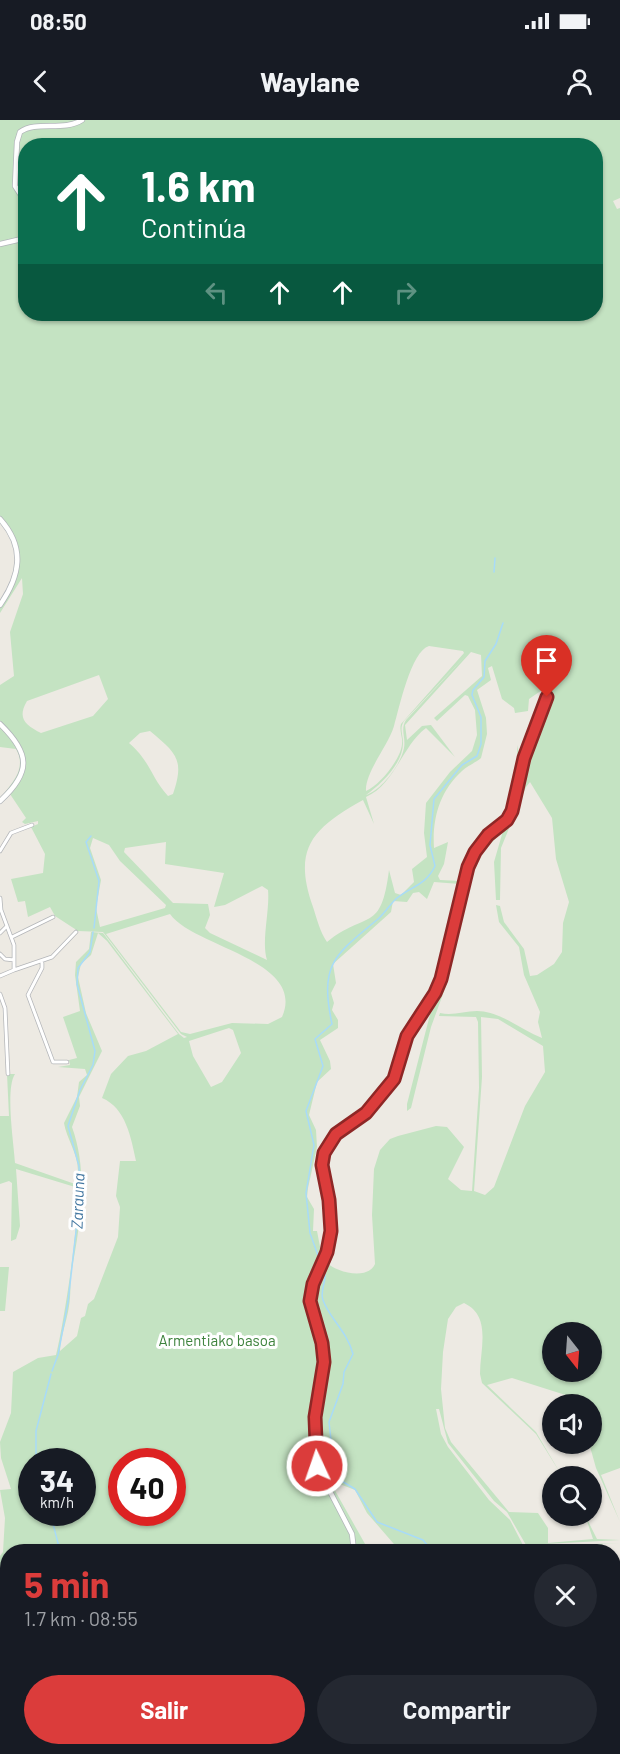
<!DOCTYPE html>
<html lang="es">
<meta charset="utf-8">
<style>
:root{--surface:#171b24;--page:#242831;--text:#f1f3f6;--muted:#9ea1a6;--accent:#db3c3b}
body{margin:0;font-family:Barlow,sans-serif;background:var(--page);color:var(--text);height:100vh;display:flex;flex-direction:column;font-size:22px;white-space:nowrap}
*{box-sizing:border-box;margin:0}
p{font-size:20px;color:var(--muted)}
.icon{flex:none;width:33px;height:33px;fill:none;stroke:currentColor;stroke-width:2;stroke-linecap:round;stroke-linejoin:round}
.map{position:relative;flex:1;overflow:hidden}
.details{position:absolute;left:0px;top:1424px;width:621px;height:212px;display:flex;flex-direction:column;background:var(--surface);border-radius:24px 24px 0 0;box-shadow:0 2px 4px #0004}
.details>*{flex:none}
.banner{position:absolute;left:18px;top:18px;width:585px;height:183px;border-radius:24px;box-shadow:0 2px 4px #0004;background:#0b6e4f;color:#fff;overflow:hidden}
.needle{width:39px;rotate:163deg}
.buttons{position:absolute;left:542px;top:1202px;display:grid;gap:12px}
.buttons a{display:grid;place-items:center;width:60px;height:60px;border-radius:50%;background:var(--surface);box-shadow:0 2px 4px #0004;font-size:30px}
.speed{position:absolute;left:18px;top:1328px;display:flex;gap:12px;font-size:30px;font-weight:700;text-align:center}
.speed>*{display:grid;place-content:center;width:78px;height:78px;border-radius:50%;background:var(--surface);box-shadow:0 2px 4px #0004;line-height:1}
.speed small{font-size:15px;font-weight:400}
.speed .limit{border:9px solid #d22;background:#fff;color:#111}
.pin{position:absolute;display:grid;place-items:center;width:51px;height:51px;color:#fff;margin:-62px -26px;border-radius:50% 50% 50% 0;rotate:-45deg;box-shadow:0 0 6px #0007}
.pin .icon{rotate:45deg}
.me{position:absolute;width:66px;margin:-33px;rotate:357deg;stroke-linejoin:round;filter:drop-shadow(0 0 4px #0008)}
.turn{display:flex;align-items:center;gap:21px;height:126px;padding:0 24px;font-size:27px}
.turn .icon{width:78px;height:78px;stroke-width:2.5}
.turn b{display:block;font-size:42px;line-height:51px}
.lanes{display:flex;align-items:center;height:57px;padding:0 24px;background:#0003;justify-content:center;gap:30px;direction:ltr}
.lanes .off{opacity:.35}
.round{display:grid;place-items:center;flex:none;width:63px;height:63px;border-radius:32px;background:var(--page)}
.summary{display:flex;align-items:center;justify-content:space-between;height:102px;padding:0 24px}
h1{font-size:36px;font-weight:700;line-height:45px;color:var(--accent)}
.button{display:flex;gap:12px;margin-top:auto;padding:12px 24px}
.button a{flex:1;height:69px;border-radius:36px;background:var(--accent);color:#fff;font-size:24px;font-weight:700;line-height:69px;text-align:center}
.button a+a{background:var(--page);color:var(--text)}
.status{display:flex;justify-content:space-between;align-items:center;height:42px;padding:0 30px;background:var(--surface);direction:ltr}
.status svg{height:16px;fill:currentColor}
header{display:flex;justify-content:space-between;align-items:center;height:78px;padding:0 24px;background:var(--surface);font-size:27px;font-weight:700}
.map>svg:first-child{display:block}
</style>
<div class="status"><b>08:50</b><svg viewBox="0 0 49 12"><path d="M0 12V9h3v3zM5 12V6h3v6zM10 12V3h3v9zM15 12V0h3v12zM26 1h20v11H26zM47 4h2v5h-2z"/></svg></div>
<header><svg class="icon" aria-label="back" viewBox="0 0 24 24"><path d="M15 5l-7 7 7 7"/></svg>Waylane<svg class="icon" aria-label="person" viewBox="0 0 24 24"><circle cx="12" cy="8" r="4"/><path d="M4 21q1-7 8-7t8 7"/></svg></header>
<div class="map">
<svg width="620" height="1634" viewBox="0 0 620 1634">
<rect width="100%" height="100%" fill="#edeae3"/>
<!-- green -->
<path fill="#c4e3c2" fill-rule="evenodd" d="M 0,0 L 620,0 L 620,78 L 613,81 L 617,89 L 620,88 L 620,1348 L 601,1355 L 620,1402 L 596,1348 L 589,1323 L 591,1323 L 591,1284 L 577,1284 L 575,1278 L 512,1258 L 487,1265 L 536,1312 L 562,1356 L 536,1314 L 482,1263 L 480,1254 C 480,1229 492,1196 464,1183 L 456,1187 L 448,1199 L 443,1232 L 441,1269 L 445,1308 L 451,1322 L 509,1392 L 538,1393 L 548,1408 L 548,1423 L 593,1419 L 585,1395 L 597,1419 L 620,1420 L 526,1425 L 507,1392 L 494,1381 L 448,1323 L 439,1289 L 436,1289 L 441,1314 L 448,1327 L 489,1380 L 510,1400 L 524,1427 L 620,1423 L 603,1424 L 600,1428 L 601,1431 L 596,1426 L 590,1425 L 534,1428 L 532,1431 L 454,1431 L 438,1425 L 438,1431 L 400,1431 L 367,1393 L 355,1370 L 337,1363 L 333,1367 L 369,1431 L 8,1431 L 7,1485 L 0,1487 L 0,1436 L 3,1432 L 5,1398 L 0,1370 L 11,1369 L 1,1338 L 0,1322 L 11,1293 L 13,1252 L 38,1238 L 56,1235 C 62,1214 84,1079 75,1067 L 16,1049 L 20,1106 L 16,1119 L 11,1121 L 12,1063 L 9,1061 L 0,1064 L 0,996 L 9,996 L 7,954 L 15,954 C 5,969 14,1024 15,1043 L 75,1064 C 85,1043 67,1022 64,1003 L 77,977 L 79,962 L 87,955 L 85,949 L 58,947 L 70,945 L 69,940 L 77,938 L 63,897 L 80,891 L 75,855 L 76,842 L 89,829 L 91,812 L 103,813 L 179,914 L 184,918 L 187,917 L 181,914 L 103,812 L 78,811 L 55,796 L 50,787 L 28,797 L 25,781 L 18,782 L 11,759 L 43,753 L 45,734 L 31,707 L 38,704 L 38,701 L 25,704 L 22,702 L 26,698 L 10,674 C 38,646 23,625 0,601 L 0,565 L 14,556 L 10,512 L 23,474 L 22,458 L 0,493 L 0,488 C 21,458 29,432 3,401 L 0,401 L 0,125 L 25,119 L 26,194 L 596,194 L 596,26 L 26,26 L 25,116 L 0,122 ZM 429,526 L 463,531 L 464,533 L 401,604 C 399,611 403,617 402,624 C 401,639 379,666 366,671 C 365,652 388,626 394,606 C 399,589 411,531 429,526 ZM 469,532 L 406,600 C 400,610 406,617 404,628 C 401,644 382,670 366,675 C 380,665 403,644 403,623 C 403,614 399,609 404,601 ZM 471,532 L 481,535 L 482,556 L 434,598 L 437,601 L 465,575 L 468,576 L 475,590 L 477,615 L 472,631 L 450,652 L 426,683 L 424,713 L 427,737 L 412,749 L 414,762 L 401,775 L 395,773 L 389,750 C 381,814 367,790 327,822 C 320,812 317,799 313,787 C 292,728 313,708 363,680 L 374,704 L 366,677 C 395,664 402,626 426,608 L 455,637 L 431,605 L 422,606 L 407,620 L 405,605 ZM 492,546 L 502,579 L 514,588 L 515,593 L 528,591 L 529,579 L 545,568 L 547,581 L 523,645 L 514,692 L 506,704 L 484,720 L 467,747 L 440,864 L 409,912 L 393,961 L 366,994 L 339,1013 L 325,1032 L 323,1049 L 330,1080 L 331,1117 L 328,1133 L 322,1143 L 329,1113 L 327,1076 L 321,1046 L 324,1029 L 333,1015 L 365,992 L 393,956 L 408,909 L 439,861 L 465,746 L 481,721 L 509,696 L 523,638 L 520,637 L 517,625 C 518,642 515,688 503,701 C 481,725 469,725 461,761 L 440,760 L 438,756 L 444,744 L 448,722 L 434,728 C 432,698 440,671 462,651 C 467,646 475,643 481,638 L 487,614 L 486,598 L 477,570 L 491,560 L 488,548 ZM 99,555 L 108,579 L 93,596 L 41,613 C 25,605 17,598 27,581 ZM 150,611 C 176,633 185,639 173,674 L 168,676 C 150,656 151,642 129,623 L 140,613 ZM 530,662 L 552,698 L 556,739 L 569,782 L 563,803 L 562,832 L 554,844 L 537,855 L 530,856 L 524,829 L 504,802 L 500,786 L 496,785 L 499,802 L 519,827 L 524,855 L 540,892 L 538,902 L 542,918 C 521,910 500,891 477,891 C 464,891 453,896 440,893 L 439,896 L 476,897 L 478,902 L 479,968 L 472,1071 L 461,1070 L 448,1059 L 464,1027 L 447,1007 L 436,1006 L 398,1016 L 390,1019 L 380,1030 L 374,1049 L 372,1095 L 375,1144 C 368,1160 338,1153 327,1143 L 332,1126 L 332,1083 L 323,1046 L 326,1033 L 342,1012 L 365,997 L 394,961 L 410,911 L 434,879 L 407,984 L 407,991 L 411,988 L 431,907 L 447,863 L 459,792 L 469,753 L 478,738 L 496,718 L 497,713 L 503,711 L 494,742 L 496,780 L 500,780 L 501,728 L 526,667 ZM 93,718 L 109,725 L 120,741 L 166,785 L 165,788 L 100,807 L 96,788 L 101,760 L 90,728 ZM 166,722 L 165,744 L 224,753 L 214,787 L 225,785 L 262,766 L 268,770 C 270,791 261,821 267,840 L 210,813 L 205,808 L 210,795 L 208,784 L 173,783 L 124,732 L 125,728 ZM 434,762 L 460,764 L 460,766 L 439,858 C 433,878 416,891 407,909 C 400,924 399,942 391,957 C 386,968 374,980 366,989 C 353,1005 331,1009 323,1030 C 312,1055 345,1117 322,1137 L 317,1111 L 313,1111 L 314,1089 L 307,1077 L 308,1068 L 317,1027 L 316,1010 L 309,995 L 317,962 L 331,949 L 330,941 L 320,920 L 338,908 L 338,900 L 332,890 L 334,883 L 331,873 L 336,863 L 333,844 L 391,792 L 393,781 L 407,782 L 413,773 L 419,772 L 427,779 ZM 170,794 C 193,827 307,840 282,897 L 268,904 L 232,903 L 190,914 L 181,912 L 106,814 ZM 98,813 L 107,821 L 178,914 L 146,931 L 128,936 L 111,954 L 102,978 C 126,988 131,1018 136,1041 L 120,1041 L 116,1076 L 120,1087 L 118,1117 L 94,1179 L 88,1184 L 85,1196 L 81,1198 L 77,1216 L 60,1231 C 60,1218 67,1201 69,1186 C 71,1175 70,1164 71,1154 C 80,1106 89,1054 72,1007 L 80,986 L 79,977 L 102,931 L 86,893 L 78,857 L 81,844 L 91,835 ZM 481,897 L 498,899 L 543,926 L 545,952 L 525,986 L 494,1067 L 485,1075 L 474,1071 L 482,957 ZM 229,908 L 233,910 L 241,933 L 222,962 L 211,967 L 193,936 L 189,921 ZM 552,1212 L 591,1212 L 591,1251 L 552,1251 ZM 32,1341 L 82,1341 L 82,1392 L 32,1392 ZM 122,1341 L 172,1341 L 172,1392 L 122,1392 Z
M 0,606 C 29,636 28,650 0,679 C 10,664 28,650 16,629 L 0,627 Z
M 0,1147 L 9,1147 L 5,1191 L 0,1191 Z
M 614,1548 L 620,1551 L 620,1634 L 588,1634 L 585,1628 L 614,1628 Z
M 0,1625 L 7,1625 L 8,1628 L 286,1628 L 280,1634 L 0,1634 Z"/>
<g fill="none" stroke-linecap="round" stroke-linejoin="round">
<!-- stream -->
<path stroke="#a8dbf8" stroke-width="1.5" d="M 494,452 L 495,438
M 91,716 L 86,722 L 99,761 L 94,808
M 321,1144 L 310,1113 L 306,1073 L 314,1025 L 306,991 L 323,946 L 315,919 L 332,904 C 319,843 335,835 378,799 C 385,793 390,784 397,778 C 412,766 426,765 435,746 L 430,725 L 434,679 L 462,645 L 477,636 L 481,624 L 481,597 L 472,575 L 473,570 L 484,557 L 485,541 L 496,524 L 503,503
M 323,1148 C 329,1160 319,1169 323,1180 C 329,1198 347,1211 353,1234 L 344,1252 L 343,1264 L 329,1302 L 335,1357 L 355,1369 L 377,1402 L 423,1420 L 432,1431
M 52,1251 L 58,1235 L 68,1182 L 80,1076 L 79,1046 L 68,1006 L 80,970 L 93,945 L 95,931 L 77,864 L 78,848 L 90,832 L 93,812
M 36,1340 L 36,1311 L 51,1254
M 50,1392 L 60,1431
M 614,1551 L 620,1553
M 134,1628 L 139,1634"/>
<defs>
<path id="street" d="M 530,618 L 547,577
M 0,731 L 11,713 L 32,705
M 0,778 L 1,790 L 14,825 L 14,850 L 0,856
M 0,813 L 7,806
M 12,817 L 53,797
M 0,834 L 5,839 L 14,840
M 42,843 L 42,848 L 28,875 L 53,942 L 67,942
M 14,850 L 52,837 L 76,812
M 0,874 L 5,888 L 8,954"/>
<path id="secondary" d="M 26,83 L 15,66 L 17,22 L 20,12 C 37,0 63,12 82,0
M 0,124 L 26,118
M 0,399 C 26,428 20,456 0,485
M 0,604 C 30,633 32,652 0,681
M 354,1431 L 352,1414 L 322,1356 L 316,1337 L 315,1297 L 324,1242 L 322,1223 L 310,1181 L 311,1172 L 327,1133 L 331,1111 L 329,1080 L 322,1045 L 329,1022 L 366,993 L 394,959 L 407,916 L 435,873 L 441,859 L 468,747 C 473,736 479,724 489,715 C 498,706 506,702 512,691 L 530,618
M 377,1634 L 378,1628"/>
</defs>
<!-- street casing -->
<use href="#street" stroke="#b4b6b9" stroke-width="4.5"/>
<!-- secondary casing -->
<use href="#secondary" stroke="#b2b6ba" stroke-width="6"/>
<!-- street -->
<use href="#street" stroke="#fff" stroke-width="3"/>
<!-- secondary -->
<use href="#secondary" stroke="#fff" stroke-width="4.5"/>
</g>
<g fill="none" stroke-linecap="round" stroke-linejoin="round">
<defs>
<path id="route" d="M 317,1346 L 315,1297 L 324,1242 L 322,1223 L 310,1181 L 313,1164 L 327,1132 L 331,1111 L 329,1080 L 322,1045 L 324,1033 L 336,1014 L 366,993 L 394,959 L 407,916 L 435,873 L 441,859 L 468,747 L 475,732 L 488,715 L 507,700 L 512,691 L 524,638 L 547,577"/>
</defs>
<!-- route casing -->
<use href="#route" stroke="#8e2726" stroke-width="15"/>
<!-- route -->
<use href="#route" stroke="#db3c3b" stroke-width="10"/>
</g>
<g text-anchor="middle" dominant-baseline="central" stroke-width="6" stroke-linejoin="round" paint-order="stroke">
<!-- park labels -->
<g font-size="15" fill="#3d823c" stroke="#fff">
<text x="217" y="1220">Armentiako basoa</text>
</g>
<!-- water labels -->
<g font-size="16" font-style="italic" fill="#4478a1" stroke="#fff">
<text transform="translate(77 1081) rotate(-88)">Zarauna</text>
</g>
</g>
</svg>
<div class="buttons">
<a><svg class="needle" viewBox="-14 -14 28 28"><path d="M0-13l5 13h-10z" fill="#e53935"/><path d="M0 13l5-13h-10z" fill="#9ea1a6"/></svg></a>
<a><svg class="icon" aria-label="sound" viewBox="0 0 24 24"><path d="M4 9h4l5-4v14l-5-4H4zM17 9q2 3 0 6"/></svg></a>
<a><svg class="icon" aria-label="search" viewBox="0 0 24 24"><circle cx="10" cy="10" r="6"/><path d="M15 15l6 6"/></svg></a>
</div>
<div class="speed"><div>34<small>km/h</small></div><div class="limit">40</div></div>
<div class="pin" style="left:547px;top:577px;background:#d93025"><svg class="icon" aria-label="arrive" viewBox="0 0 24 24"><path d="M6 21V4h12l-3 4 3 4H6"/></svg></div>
<svg class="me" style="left:317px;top:1346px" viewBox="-20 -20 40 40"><circle r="17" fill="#db3c3b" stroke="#fff" stroke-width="3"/><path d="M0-11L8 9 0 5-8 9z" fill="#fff"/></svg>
<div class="banner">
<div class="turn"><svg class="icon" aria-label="ahead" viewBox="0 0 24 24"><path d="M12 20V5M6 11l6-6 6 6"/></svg><div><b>1.6 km</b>Continúa</div></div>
<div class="lanes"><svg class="icon off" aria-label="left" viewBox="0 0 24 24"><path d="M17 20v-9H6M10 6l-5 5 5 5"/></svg><svg class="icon" aria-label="ahead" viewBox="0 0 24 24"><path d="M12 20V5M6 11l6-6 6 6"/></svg><svg class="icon" aria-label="ahead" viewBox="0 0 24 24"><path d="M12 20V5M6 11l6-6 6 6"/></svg><svg class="icon off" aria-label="right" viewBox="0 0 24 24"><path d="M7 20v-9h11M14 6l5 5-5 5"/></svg></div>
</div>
<section class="details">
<div class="summary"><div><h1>5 min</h1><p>1.7 km · 08:55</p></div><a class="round"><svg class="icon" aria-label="close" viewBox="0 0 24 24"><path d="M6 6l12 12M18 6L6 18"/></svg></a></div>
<div class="button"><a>Salir</a><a>Compartir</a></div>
</section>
</div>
